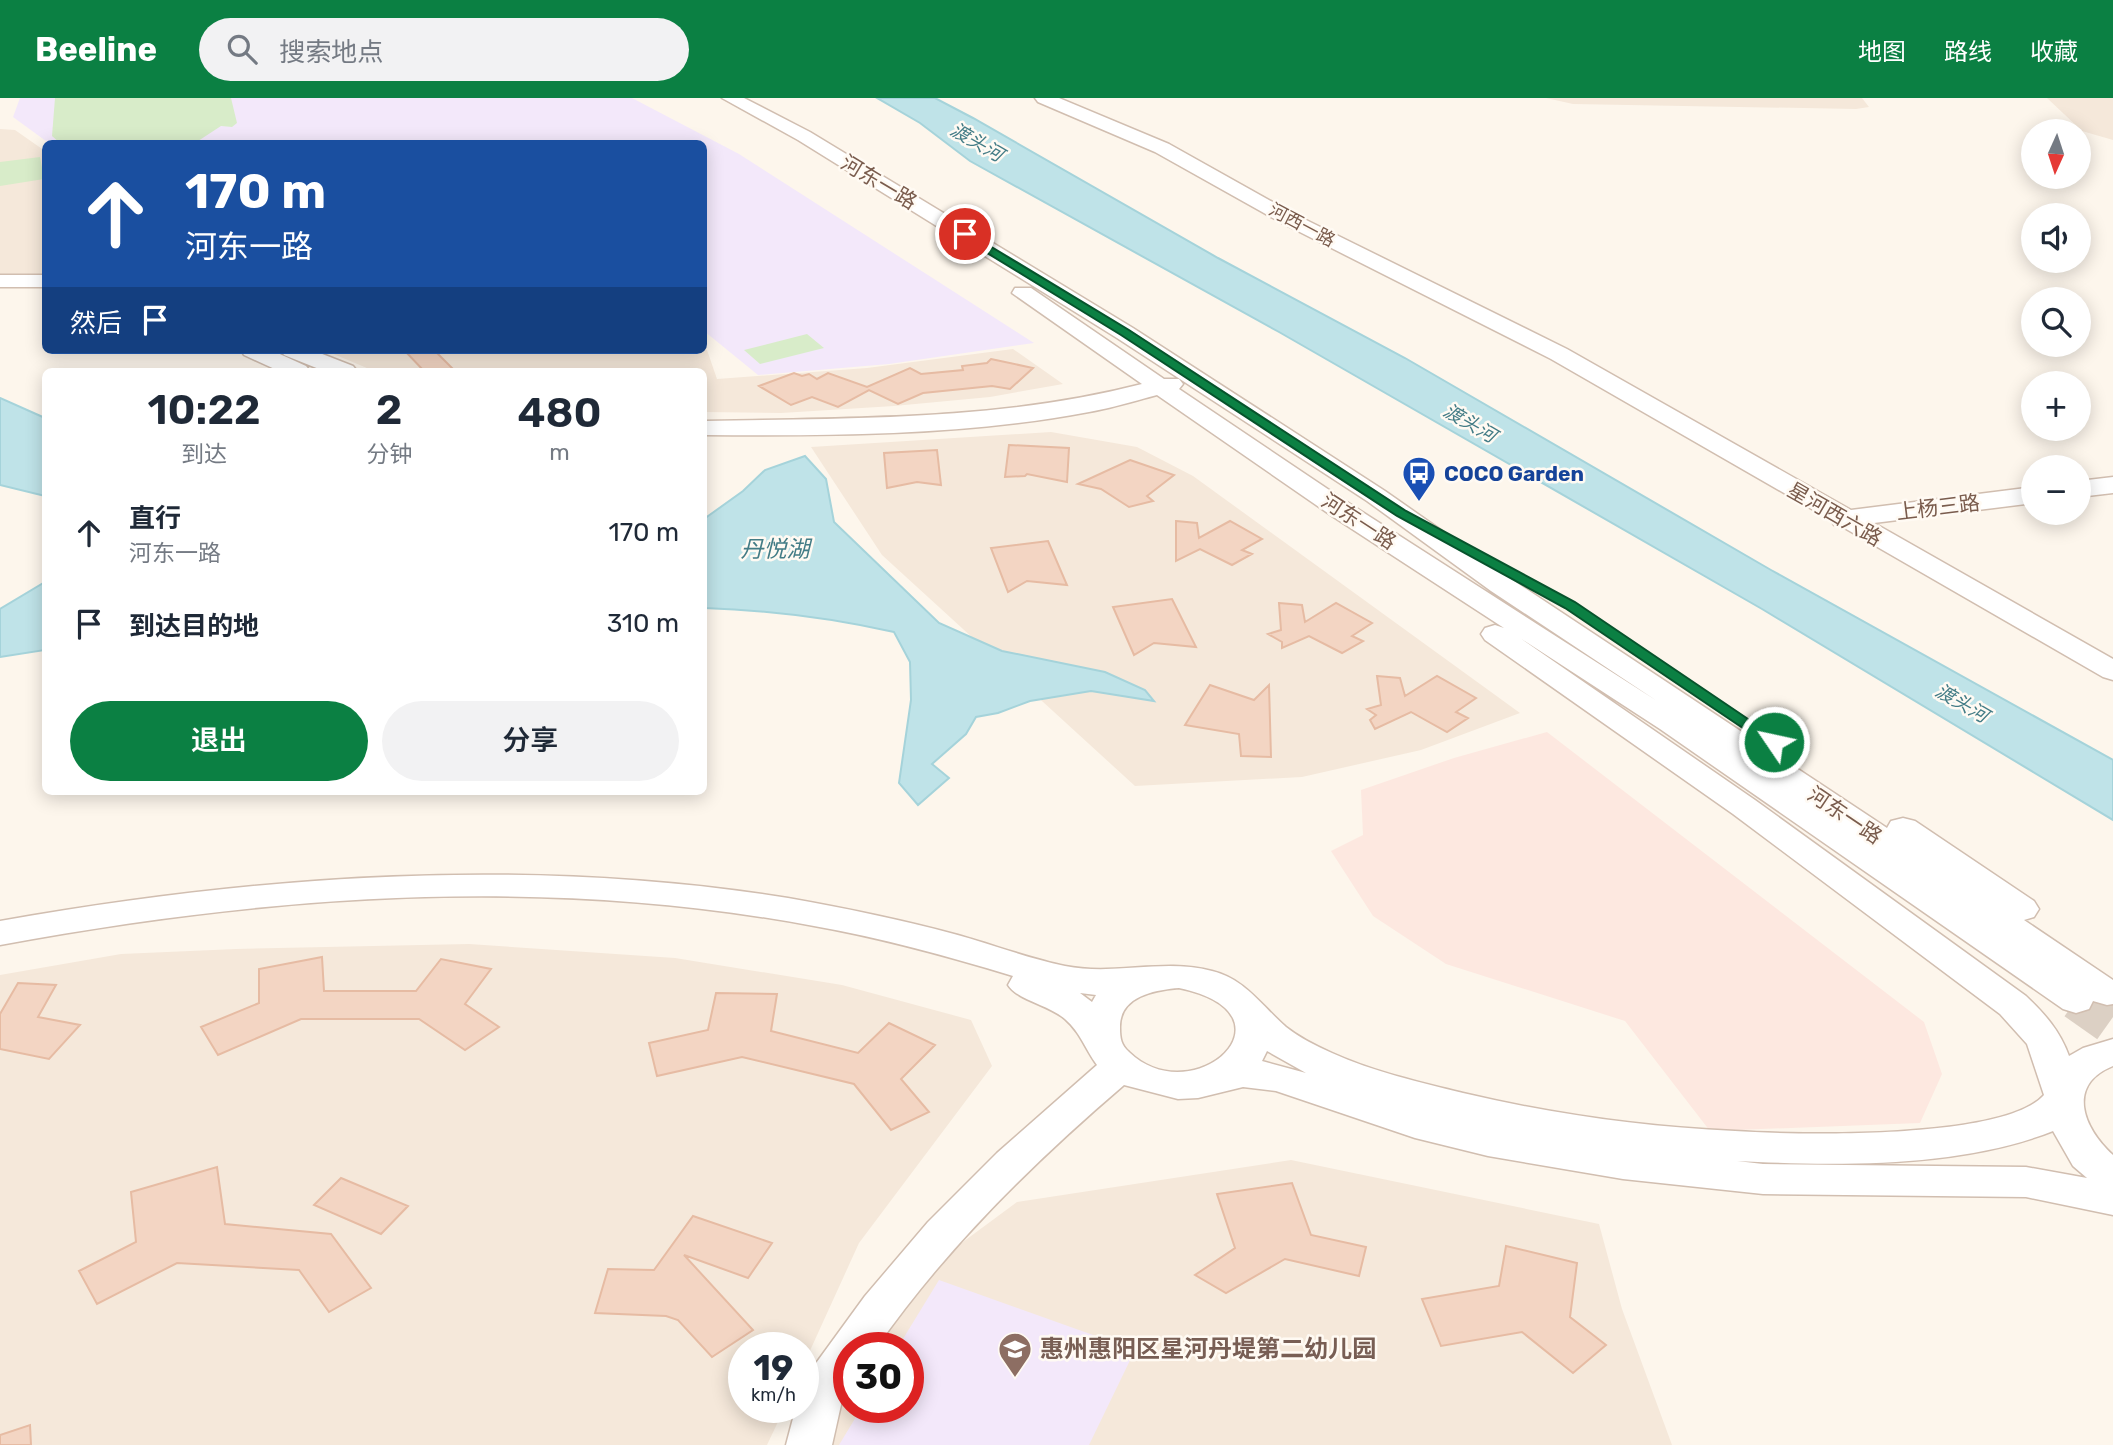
<!DOCTYPE html>
<html lang="zh">
<meta charset="utf-8">
<style>
:root{--surface:#fff;--page:#f2f2f3;--text:#1f2937;--muted:#747a83;--accent:#0b8043}
body{margin:0;font-family:Rubik,"Noto Sans SC",sans-serif;background:var(--page);color:var(--text);height:100vh;display:flex;flex-direction:column;font-size:26px;white-space:nowrap}
*{box-sizing:border-box;margin:0}
p{font-size:23px;color:var(--muted)}
.icon{flex:none;width:38px;height:38px;fill:none;stroke:currentColor;stroke-width:2;stroke-linecap:round;stroke-linejoin:round}
.map{position:relative;flex:1;overflow:hidden}
.side{position:absolute;left:42px;top:270px;width:665px;height:427px;display:flex;flex-direction:column;background:var(--surface);border-radius:10px;box-shadow:0 4px 18px #0003}
.side>*{flex:none}
.guide{position:absolute;left:42px;top:42px;width:665px;height:214px;border-radius:10px;box-shadow:0 4px 18px #0003;background:#1a4fa0;color:#fff;overflow:hidden}
.needle{width:46px;rotate:183deg}
.fabs{position:absolute;left:2021px;top:21px;display:grid;gap:14px}
.fabs a{display:grid;place-items:center;width:70px;height:70px;border-radius:50%;background:var(--surface);box-shadow:0 4px 18px #0003;font-size:35px}
.speed{position:absolute;left:728px;top:1234px;display:flex;gap:14px;font-size:35px;font-weight:700;text-align:center}
.speed>*{display:grid;place-content:center;width:91px;height:91px;border-radius:50%;background:var(--surface);box-shadow:0 4px 18px #0003;line-height:1}
.speed small{font-size:18px;font-weight:400}
.speed .limit{border:10px solid #d22;background:#fff;color:#111}
.pin{position:absolute;display:grid;place-items:center;width:60px;height:60px;color:#fff;margin:-30px;border:4px solid #fff;border-radius:50%;box-shadow:0 2px 7px #0007}
.me{position:absolute;width:77px;margin:-38px;rotate:304deg;stroke-linejoin:round;filter:drop-shadow(0 0 5px #0008)}
.turn{display:flex;align-items:center;gap:24px;height:147px;padding:0 28px;font-size:32px}
.turn .icon{width:91px;height:91px;stroke-width:2.5}
.turn b{display:block;font-size:49px;line-height:60px}
.then{display:flex;align-items:center;height:66px;padding:0 28px;background:#0003;gap:14px;font-size:26px}
.eta{display:flex;justify-content:space-evenly;align-items:center;height:119px;text-align:center}
.eta b{font-size:42px;font-weight:600;line-height:49px}
.primary-button{display:flex;gap:14px;margin-top:auto;padding:14px 28px}
.primary-button a{flex:1;height:80px;border-radius:42px;background:var(--accent);color:#fff;font-size:28px;font-weight:600;line-height:80px;text-align:center}
.primary-button a+a{background:var(--page);color:var(--text)}
ul{padding:0;list-style:none}
li{display:flex;align-items:center;gap:21px;height:91px;padding:0 28px}
li div{flex:1}
li b{display:block;font-size:26px}
li em{font-style:normal}
header{display:flex;align-items:center;gap:42px;box-sizing:border-box;height:98px;padding:0 35px;background:var(--accent);color:#fff}
header strong{font-size:33px}
nav{display:flex;gap:38px;margin-inline-start:auto;font-size:24px}
.search{width:490px;height:63px;background:var(--page);display:flex;align-items:center;gap:18px;box-sizing:border-box;padding:0 24px;border-radius:38px;color:var(--muted);font-size:26px}
.map>svg:first-child{display:block}
</style>
<header>
<strong>Beeline</strong>
<div class="search"><svg class="icon" aria-label="search" viewBox="0 0 24 24"><circle cx="10" cy="10" r="6"/><path d="M15 15l6 6"/></svg>搜索地点</div>
<nav><a>地图</a><a>路线</a><a>收藏</a></nav>
</header>
<div class="map">
<svg width="2113" height="1347" viewBox="0 0 2113 1347">
<rect width="100%" height="100%" fill="#fdf6ec"/>
<!-- residential -->
<path fill="#f5e8da" d="M 1546,0 L 1862,0 L 1869,9 L 1856,11 L 1573,6 Z
M 2047,0 L 2113,0 L 2113,42 L 2082,33 Z
M 0,31 L 15,32 L 45,53 L 45,176 L 0,177 Z
M 704,250 L 707,252 L 717,281 L 867,270 L 1013,251 L 1063,286 L 990,299 L 894,308 L 781,315 L 704,314 L 704,273 L 374,273 L 324,252 L 704,252 Z
M 1051,334 L 1137,349 L 1193,378 L 1520,615 L 1421,652 L 1302,679 L 1135,688 L 882,457 L 811,349 Z
M 469,846 L 675,860 L 842,887 L 971,922 L 992,968 L 859,1145 L 803,1268 L 803,1250 L 744,1250 L 744,1309 L 785,1309 L 767,1347 L 0,1347 L 0,877 L 121,856 L 236,851 Z
M 1291,1062 L 1599,1126 L 1622,1211 L 1672,1347 L 826,1347 L 849,1290 L 849,1309 L 908,1309 L 908,1250 L 874,1249 L 921,1175 L 1017,1104 Z"/>
<!-- commercial -->
<path fill="#fde8e0" d="M 1547,634 L 1924,924 L 1942,976 L 1920,1025 L 1710,1033 L 1625,923 L 1446,866 L 1373,818 L 1331,753 L 1363,737 L 1361,692 L 1454,660 Z"/>
<!-- education -->
<path fill="#f3e8fa" d="M 20,0 L 632,0 L 739,56 L 1034,245 L 889,266 L 758,277 L 704,233 L 704,46 L 50,46 L 13,19 Z
M 939,1182 L 1135,1252 L 1089,1347 L 839,1347 L 862,1309 L 908,1309 L 908,1250 L 898,1249 Z"/>
<!-- green -->
<path fill="#d8ecc9" d="M 55,0 L 231,0 L 237,25 L 232,29 L 221,28 L 195,45 L 60,45 L 52,38 Z
M 40,59 L 44,81 L 0,88 L 0,64 Z
M 807,236 L 824,250 L 760,266 L 744,252 Z"/>
<!-- water -->
<path fill="#bfe3e8" stroke="#a5d3da" stroke-width="2" d="M 877,0 L 935,0 L 973,20 L 1218,160 L 1405,260 L 1771,472 L 2113,662 L 2113,722 L 1762,511 L 1279,234 L 970,63 L 920,25 Z
M 0,300 L 45,320 L 45,398 L 0,387 Z
M 805,358 L 826,381 L 834,424 L 939,525 L 1002,553 L 1105,574 L 1145,592 L 1154,603 L 1091,593 L 1030,603 L 998,615 L 976,619 L 966,636 L 932,666 L 949,680 L 918,707 L 899,685 L 911,602 L 910,564 L 894,534 C 832,520 767,512 704,510 L 704,421 L 743,393 L 765,372 Z
M 45,484 L 45,552 L 0,559 L 0,511 Z"/>
<!-- building -->
<path fill="#f3d5c3" stroke="#e6bba3" stroke-width="2" d="M 404,252 L 434,252 L 455,273 L 424,273 Z
M 991,261 L 1033,270 L 1010,291 L 992,288 L 923,295 L 898,306 L 869,292 L 838,309 L 812,299 L 791,307 L 759,288 L 794,275 L 802,278 L 809,276 L 817,281 L 828,275 L 867,289 L 910,270 L 921,276 L 963,272 L 962,268 L 987,265 Z
M 1009,347 L 1069,350 L 1067,384 L 1027,376 L 1025,378 L 1005,379 Z
M 937,352 L 941,387 L 917,384 L 887,390 L 884,355 Z
M 1130,362 L 1174,377 L 1147,398 L 1153,403 L 1129,409 L 1101,391 L 1078,386 Z
M 1176,423 L 1197,425 L 1199,440 L 1230,423 L 1262,441 L 1242,452 L 1252,456 L 1232,467 L 1200,451 L 1176,463 Z
M 1048,443 L 1067,487 L 1027,483 L 1008,494 L 991,450 Z
M 1172,501 L 1196,549 L 1154,545 L 1134,557 L 1113,509 Z
M 1279,505 L 1302,507 L 1305,524 L 1336,505 L 1372,525 L 1352,538 L 1363,543 L 1342,555 L 1309,538 L 1282,550 L 1282,544 L 1268,536 L 1281,532 Z
M 1377,578 L 1400,580 L 1405,598 L 1437,578 L 1476,600 L 1456,614 L 1468,620 L 1447,634 L 1411,614 L 1375,631 L 1370,622 L 1376,617 L 1367,611 L 1381,607 Z
M 1210,587 L 1254,602 L 1269,587 L 1271,659 L 1241,658 L 1239,636 L 1185,627 Z
M 322,859 L 324,893 L 416,893 L 441,861 L 491,871 L 465,906 L 499,929 L 465,952 L 419,921 L 301,921 L 218,957 L 201,929 L 259,905 L 259,871 Z
M 18,885 L 56,887 L 38,919 L 80,927 L 49,961 L 0,951 L 0,916 Z
M 716,895 L 777,896 L 771,933 L 858,955 L 889,925 L 935,947 L 901,981 L 929,1014 L 891,1032 L 854,986 L 742,959 L 657,978 L 649,945 L 708,932 Z
M 217,1069 L 225,1126 L 331,1136 L 371,1190 L 329,1214 L 299,1172 L 177,1165 L 97,1206 L 79,1173 L 136,1144 L 131,1094 Z
M 341,1080 L 408,1108 L 381,1136 L 314,1107 Z
M 1292,1085 L 1311,1137 L 1366,1149 L 1359,1178 L 1285,1161 L 1226,1195 L 1195,1177 L 1235,1150 L 1217,1096 Z
M 693,1118 L 772,1145 L 748,1180 L 684,1157 L 753,1232 L 712,1259 L 678,1222 L 666,1218 L 595,1215 L 608,1171 L 654,1172 Z
M 1506,1148 L 1577,1165 L 1570,1219 L 1606,1247 L 1573,1275 L 1522,1234 L 1441,1248 L 1422,1201 L 1499,1188 Z
M 30,1327 L 31,1347 L 0,1347 L 0,1337 Z"/>
<g fill="none" stroke-linecap="round" stroke-linejoin="round">
<!-- minor-tunnel -->
<path stroke="#dcd0c4" stroke-width="40" stroke-dasharray="40 20" stroke-linecap="butt" d="M 2076,902 L 2113,928"/>
<defs>
<path id="minor" d="M 722,0 L 744,0 L 810,34 L 1133,230 L 1385,393 L 1511,481 L 1887,730 L 1891,723 L 1903,720 L 1915,723 L 2034,803 L 2039,811 L 2034,819 L 2024,822 L 2113,882 L 2113,906 L 2107,907 L 2093,903 L 2089,911 L 2076,915 L 2063,911 L 1660,631 L 1520,540 L 1755,702 L 2026,898 C 2045,916 2060,933 2069,958 L 2083,950 L 2113,941 L 2113,968 C 2066,987 2083,1030 2113,1057 L 2113,1117 L 2026,1099 L 1763,1096 L 1623,1081 L 1488,1058 L 1415,1040 L 1276,993 L 1243,989 L 1198,1000 L 1178,1001 L 1124,987 C 1032,1066 946,1150 876,1250 L 849,1250 L 849,1289 L 843,1298 L 832,1347 L 786,1347 L 796,1309 L 803,1309 L 803,1285 L 806,1279 L 865,1198 L 928,1124 L 997,1055 L 1097,967 C 1085,951 1081,935 1065,921 C 1049,907 1017,902 1008,887 L 1013,878 C 947,858 882,840 814,828 C 543,777 269,797 0,847 L 0,823 C 261,777 525,758 788,800 C 844,810 899,821 954,836 C 991,846 1027,860 1065,868 C 1115,878 1163,860 1212,873 C 1245,881 1261,907 1286,929 C 1300,940 1316,948 1332,955 C 1374,974 1419,984 1463,995 C 1552,1016 1643,1029 1735,1033 C 1797,1037 2004,1042 2044,997 L 2027,946 L 2000,916 L 1733,716 L 1485,542 L 1481,536 L 1485,530 L 1495,527 L 1504,530 L 1332,418 L 1157,297 C 1134,303 1112,310 1089,314 C 963,338 831,338 704,337 L 704,323 C 851,320 998,323 1142,286 L 1012,195 L 1015,190 L 1031,190 L 1164,281 L 1179,281 L 1183,286 L 1179,291 L 1350,406 L 1657,603 L 1491,493 L 1367,403 L 1117,240 L 798,42 ZM 1179,890 C 1303,916 1194,1016 1129,954 C 1121,947 1120,940 1120,930 C 1119,898 1155,892 1179,890 ZM 1080,895 L 1096,897 L 1092,904 ZM 1267,953 L 1306,975 L 1262,963 ZM 2053,1033 L 2073,1068 L 2087,1080 L 2026,1069 L 1763,1066 L 1737,1063 C 1835,1068 1960,1070 2053,1033 Z
M 1035,0 L 1059,0 L 1169,46 L 1294,116 L 1567,251 L 1851,412 L 2034,389 L 2034,405 L 1874,425 L 2113,561 L 2113,582 L 2103,579 L 1841,428 L 1834,427 L 1831,422 L 1551,261 L 1280,124 L 1155,54 L 1038,4 Z
M 0,177 L 46,177 L 46,189 L 0,189 Z
M 241,252 L 271,252 L 306,268 L 310,273 L 279,273 L 244,257 Z
M 281,252 L 312,252 L 353,268 L 357,273 L 324,273 L 284,257 Z
M 2113,379 L 2113,395 L 2079,399 L 2079,383 Z"/>
</defs>
<!-- minor casing -->
<use href="#minor" stroke="#d1beb0" stroke-width="3"/>
<!-- minor -->
<use href="#minor" fill="#fff" fill-rule="evenodd"/>
</g>
<!-- route -->
<path fill="#0b8043" stroke="#07532c" stroke-width="2" d="M 965,133 L 1129,232 L 1406,413 L 1575,504 L 1782,644 L 1779,647 L 1768,647 L 1565,510 L 1397,418 L 1121,237 L 961,139 L 959,136 Z"/>
<!-- icons -->
<defs>
<symbol id="bus-pin" viewBox="-11 -11 22 30"><path d="M0 17L-7.5 6A9.5 9.5 0 1 1 7.5 6Z" fill="#1a4fb4" stroke="#fffaf3"/><path d="M-5-6H5V4H4V6H2V4H-2V6H-4V4H-5ZM-3.5-4V0h7V-4ZM-3.5 1.2v1.5H-2V1.2ZM2 1.2v1.5H3.5V1.2Z" fill="#fff"/></symbol>
<symbol id="school-pin" viewBox="-11 -11 22 30"><path d="M0 17L-7.5 6A9.5 9.5 0 1 1 7.5 6Z" fill="#8d6e63" stroke="#fffaf3"/><path d="M0-5L7-2L0 1L-7-2ZM-4 1L0 2.5L4 1V4Q0 6-4 4Z" fill="#fff"/></symbol>
</defs>
<g fill-rule="evenodd">
<use href="#bus-pin" x="1400" y="356" width="38" height="52"/>
<use href="#school-pin" x="996" y="1232" width="38" height="52"/>
</g>
<g text-anchor="middle" dominant-baseline="central" stroke-width="5" stroke-linejoin="round" paint-order="stroke">
<!-- far-street labels -->
<g font-size="18" fill="#7a5c4d" stroke="#fffaf3">
<text transform="translate(1302 127) rotate(28)">河西一路</text>
</g>
<!-- far-water labels -->
<g font-size="19" font-style="italic" fill="#437c86" stroke="#fffaf3">
<text transform="translate(977 44) rotate(30)">渡头河</text>
<text transform="translate(1470 325) rotate(30)">渡头河</text>
<text transform="translate(1962 605) rotate(30)">渡头河</text>
</g>
<!-- street labels -->
<g font-size="21" fill="#7a5c4d" stroke="#fffaf3">
<text transform="translate(879 84) rotate(31)">河东一路</text>
<text transform="translate(1938 409) rotate(-7)">上杨三路</text>
<text transform="translate(1835 416) rotate(30)">星河西六路</text>
<text transform="translate(1359 423) rotate(33)">河东一路</text>
<text transform="translate(1845 717) rotate(34)">河东一路</text>
</g>
<!-- transit labels -->
<g font-size="21" font-weight="bold" fill="#164399" stroke="#fffaf3" text-anchor="start">
<text x="1444" y="375">COCO Garden</text>
</g>
<!-- water labels -->
<g font-size="23" font-style="italic" fill="#437c86" stroke="#fffaf3">
<text x="775" y="451">丹悦湖</text>
</g>
<!-- near-education labels -->
<g font-size="24" font-weight="bold" fill="#785e54" stroke="#fffaf3" text-anchor="start">
<text x="1040" y="1251">惠州惠阳区星河丹堤第二幼儿园</text>
</g>
</g>
</svg>
<div class="fabs">
<a><svg class="needle" viewBox="-14 -14 28 28"><path d="M0-13l5 13h-10z" fill="#e53935"/><path d="M0 13l5-13h-10z" fill="#747a83"/></svg></a>
<a><svg class="icon" aria-label="sound" viewBox="0 0 24 24"><path d="M4 9h4l5-4v14l-5-4H4zM17 9q2 3 0 6"/></svg></a>
<a><svg class="icon" aria-label="search" viewBox="0 0 24 24"><circle cx="10" cy="10" r="6"/><path d="M15 15l6 6"/></svg></a>
<a>+</a>
<a>−</a>
</div>
<div class="speed"><div>19<small>km/h</small></div><div class="limit">30</div></div>
<div class="pin" style="left:965px;top:136px;background:#d93025"><svg class="icon" aria-label="arrive" viewBox="0 0 24 24"><path d="M6 21V4h12l-3 4 3 4H6"/></svg></div>
<svg class="me" style="left:1774px;top:644px" viewBox="-20 -20 40 40"><circle r="17" fill="#0b8043" stroke="#fff" stroke-width="3"/><path d="M0-11L8 9 0 5-8 9z" fill="#fff"/></svg>
<div class="guide">
<div class="turn"><svg class="icon" aria-label="ahead" viewBox="0 0 24 24"><path d="M12 20V5M6 11l6-6 6 6"/></svg><div><b>170 m</b>河东一路</div></div>
<div class="then">然后<svg class="icon" aria-label="arrive" viewBox="0 0 24 24"><path d="M6 21V4h12l-3 4 3 4H6"/></svg></div>
</div>
<section class="side">
<div class="eta">
<div><b>10:22</b><p>到达</p></div>
<div><b>2</b><p>分钟</p></div>
<div><b>480</b><p>m</p></div>
</div>
<ul>
<li><svg class="icon" aria-label="ahead" viewBox="0 0 24 24"><path d="M12 20V5M6 11l6-6 6 6"/></svg><div><b>直行</b><p>河东一路</p></div><em>170 m</em></li>
<li><svg class="icon" aria-label="arrive" viewBox="0 0 24 24"><path d="M6 21V4h12l-3 4 3 4H6"/></svg><div><b>到达目的地</b></div><em>310 m</em></li>
</ul>
<div class="primary-button"><a>退出</a><a>分享</a></div>
</section>
</div>
